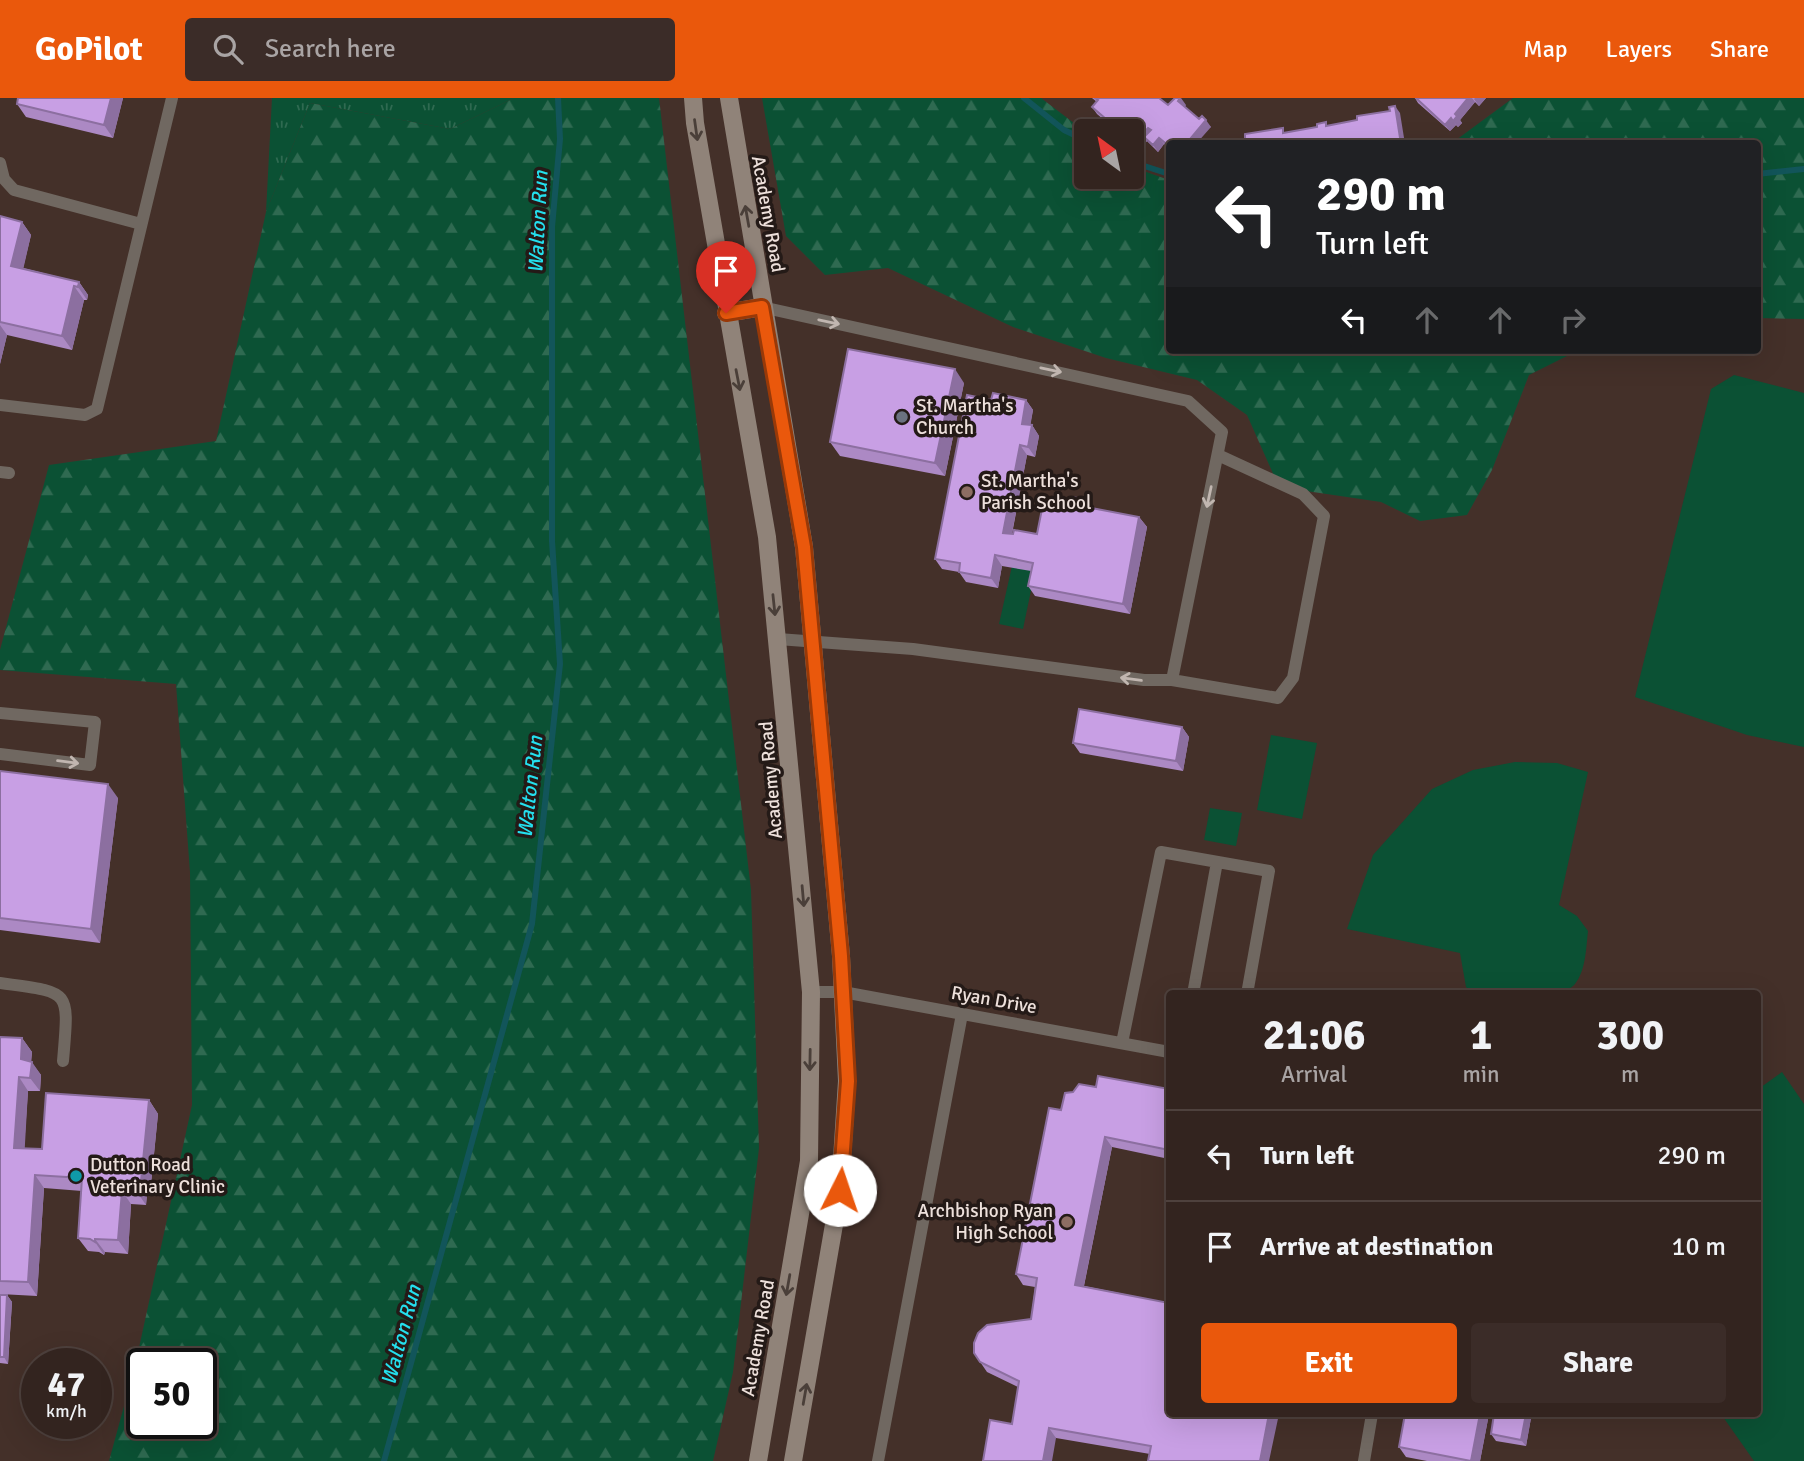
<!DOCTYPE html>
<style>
:root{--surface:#33241f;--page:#3b2c28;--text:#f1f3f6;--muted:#a9a4a4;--line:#4e413d;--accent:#ea580c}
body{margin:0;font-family:Signika,sans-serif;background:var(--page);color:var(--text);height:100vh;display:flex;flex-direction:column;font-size:26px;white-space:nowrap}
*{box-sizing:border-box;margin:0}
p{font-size:23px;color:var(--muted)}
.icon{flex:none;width:38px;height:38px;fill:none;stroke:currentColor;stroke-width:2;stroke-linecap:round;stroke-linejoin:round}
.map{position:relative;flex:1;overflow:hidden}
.side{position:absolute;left:1166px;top:892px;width:595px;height:427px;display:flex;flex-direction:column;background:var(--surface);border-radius:7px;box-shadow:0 7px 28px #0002,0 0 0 2px var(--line)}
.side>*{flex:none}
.guide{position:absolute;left:1166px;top:42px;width:595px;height:214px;border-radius:7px;box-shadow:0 7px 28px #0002,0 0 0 2px var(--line);background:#202124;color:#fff;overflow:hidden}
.needle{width:46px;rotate:327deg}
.buttons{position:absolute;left:1074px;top:21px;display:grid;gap:14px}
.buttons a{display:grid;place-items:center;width:70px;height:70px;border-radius:7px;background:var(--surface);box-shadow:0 7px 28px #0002,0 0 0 2px var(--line);font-size:35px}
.speed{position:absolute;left:21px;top:1250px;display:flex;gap:14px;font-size:35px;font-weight:700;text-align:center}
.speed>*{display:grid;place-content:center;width:91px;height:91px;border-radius:50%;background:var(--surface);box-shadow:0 7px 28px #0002,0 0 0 2px var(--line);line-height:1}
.speed small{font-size:18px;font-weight:400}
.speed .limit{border:4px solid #111;border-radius:10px;background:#fff;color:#111}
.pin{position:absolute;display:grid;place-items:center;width:60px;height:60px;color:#fff;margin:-72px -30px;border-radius:50% 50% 50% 0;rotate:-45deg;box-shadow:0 0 7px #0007}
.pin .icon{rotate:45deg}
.me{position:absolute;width:77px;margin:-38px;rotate:4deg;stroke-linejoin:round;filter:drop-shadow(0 0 5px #0008)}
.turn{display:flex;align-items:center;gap:24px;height:147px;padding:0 35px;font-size:32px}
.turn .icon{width:91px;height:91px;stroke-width:2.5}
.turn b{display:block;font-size:49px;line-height:60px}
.lanes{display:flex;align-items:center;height:66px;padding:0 35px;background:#0003;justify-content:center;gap:35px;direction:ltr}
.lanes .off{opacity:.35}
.eta{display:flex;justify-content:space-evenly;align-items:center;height:119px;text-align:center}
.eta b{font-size:42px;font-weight:700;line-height:49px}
.cta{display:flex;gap:14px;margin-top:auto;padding:14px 35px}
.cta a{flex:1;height:80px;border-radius:7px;background:var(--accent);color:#fff;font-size:28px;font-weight:700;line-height:80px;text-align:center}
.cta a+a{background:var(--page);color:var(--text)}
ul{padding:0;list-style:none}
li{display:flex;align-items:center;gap:21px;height:91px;padding:0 35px;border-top:2px solid var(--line)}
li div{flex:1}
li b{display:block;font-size:26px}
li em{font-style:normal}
header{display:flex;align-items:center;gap:42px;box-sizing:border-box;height:98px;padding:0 35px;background:var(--accent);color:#fff}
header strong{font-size:33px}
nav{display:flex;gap:38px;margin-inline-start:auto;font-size:24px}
.search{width:490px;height:63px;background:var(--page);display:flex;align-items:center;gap:18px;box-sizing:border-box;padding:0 24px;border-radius:7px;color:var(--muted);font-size:26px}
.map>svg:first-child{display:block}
</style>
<header>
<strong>GoPilot</strong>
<div class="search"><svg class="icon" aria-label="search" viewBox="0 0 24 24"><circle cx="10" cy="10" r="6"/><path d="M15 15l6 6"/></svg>Search here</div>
<nav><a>Map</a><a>Layers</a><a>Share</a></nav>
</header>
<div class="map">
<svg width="1804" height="1363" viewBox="0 0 1804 1363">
<defs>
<pattern id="grass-tufts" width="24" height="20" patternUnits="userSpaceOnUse" patternTransform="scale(1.75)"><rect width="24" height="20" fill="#0b5134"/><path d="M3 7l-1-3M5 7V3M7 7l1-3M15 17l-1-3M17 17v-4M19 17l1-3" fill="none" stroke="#2f6a51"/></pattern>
<pattern id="forest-firs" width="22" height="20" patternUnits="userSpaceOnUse" patternTransform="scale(1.75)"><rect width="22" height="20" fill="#0b5134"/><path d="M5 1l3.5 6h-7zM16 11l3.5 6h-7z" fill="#2f6a51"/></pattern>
</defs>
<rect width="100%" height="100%" fill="#443029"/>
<!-- grass -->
<path fill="url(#grass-tufts)" d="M 272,0 L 514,0 L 450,31 L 310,5 L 266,114 Z"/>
<!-- forest -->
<path fill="url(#forest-firs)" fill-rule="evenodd" d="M 514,0 L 659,0 L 751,792 L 759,1050 L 733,1274 L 713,1363 L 109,1363 L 135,1268 L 192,1007 L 190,774 L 176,586 L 0,572 L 0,552 L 49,367 L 216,343 L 266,114 L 310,5 L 450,31 ZM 142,1265 L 201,1265 L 201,1325 L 142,1325 Z
M 762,0 L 1041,0 L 1087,35 L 1087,79 L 1132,79 L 1132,69 L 1169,82 L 1169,252 L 1579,252 L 1529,277 L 1492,372 L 1467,417 L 1420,423 L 1381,404 L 1279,389 L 1247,317 L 1197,282 L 1106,260 L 1013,229 L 888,170 L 825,177 L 786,138 Z
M 1513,0 L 1804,0 L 1804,221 L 1757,220 L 1757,46 L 1452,45 Z"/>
<!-- park -->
<path fill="#0b5134" d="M 1734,277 L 1804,295 L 1804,649 L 1747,637 L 1635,599 L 1711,291 Z
M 1012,468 L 1035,473 L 1023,531 L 999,526 Z
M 1271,637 L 1317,645 L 1302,721 L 1257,712 Z
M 1515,664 L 1557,665 L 1588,674 L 1559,807 L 1577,818 L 1588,833 C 1586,850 1586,872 1575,886 C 1562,903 1496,896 1474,896 L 1466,889 L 1460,855 L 1347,831 L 1373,757 L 1432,691 L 1473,672 Z
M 1210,710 L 1242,715 L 1236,748 L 1204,742 Z
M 1782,974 L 1804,1006 L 1804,1363 L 1754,1363 L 1721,1316 L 1757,1316 L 1757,992 Z"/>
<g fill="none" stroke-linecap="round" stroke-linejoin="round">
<!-- stream -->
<path stroke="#12555a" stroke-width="6" d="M 1024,0 L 1064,32 L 1087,43
M 1132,64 L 1169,76
M 1757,76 L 1804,71
M 384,1363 L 532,826 L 560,566 L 552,443 L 552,129 L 560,41 L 558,0"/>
<!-- service -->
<path stroke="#706861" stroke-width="12" d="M 0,65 L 4,81 L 14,92 L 141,126
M 762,209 L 1188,303 L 1222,334 L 1172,582 L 1144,582 L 913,551 L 778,541
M 0,307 L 85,317 L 97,311 L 172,0
M 0,374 L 9,375
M 1172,582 L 1278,600 L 1293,580 L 1324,418 L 1303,396 L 1218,357
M 0,615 L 95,624 L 90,667 L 0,656
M 0,885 C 72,895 69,890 63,963
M 811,894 L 843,894 L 1169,954
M 1193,896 L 1217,764
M 1122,945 L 1161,754 L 1269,773 L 1247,896
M 878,1363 L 962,916
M 1364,1363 L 1372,1316"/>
<!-- secondary -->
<path stroke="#908379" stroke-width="18" d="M 693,0 L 695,25 L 767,439 L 811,894 L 809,1063 L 758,1363
M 729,0 L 804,449 L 841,858 L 847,983 L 840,1092 L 793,1363
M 726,215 L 762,209"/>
</g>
<!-- wall -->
<path fill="#ac89c4" d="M 18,0 L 123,0 L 113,40 L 26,19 L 17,6 Z
M 1092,0 L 1159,0 L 1168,7 L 1186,7 L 1184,9 L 1199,21 L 1211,29 L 1169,46 L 1169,51 L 1164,46 L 1158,54 L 1147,43 L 1139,52 L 1132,47 L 1132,33 L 1117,33 L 1097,16 L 1092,9 L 1097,4 Z
M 1415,0 L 1486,0 L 1479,8 L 1475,4 L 1460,22 L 1462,25 L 1458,29 L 1456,27 L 1450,33 L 1418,5 Z
M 0,118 L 22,124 L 31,137 L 23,170 L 79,184 L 88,197 L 87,202 L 84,202 L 72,252 L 7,237 L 0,266 Z
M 964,285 L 945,378 L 840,358 L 830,344 Z
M 991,302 L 1026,302 L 1033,312 L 1030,327 L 1032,327 L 1039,338 L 1035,359 L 1027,357 L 1012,436 L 1037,436 L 1069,406 L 1087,401 L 1089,404 L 1088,409 L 1139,419 L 1147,429 L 1130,516 L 1035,498 L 1028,488 L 1031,473 L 1002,468 L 998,490 L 966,484 L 959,474 L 942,471 L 935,461 Z
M 1182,629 L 1189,639 L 1183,673 L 1080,655 L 1073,645 Z
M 0,673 L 118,700 L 100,845 L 0,832 Z
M 0,939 L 22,940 L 32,954 L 31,964 L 41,977 L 40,993 L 28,993 L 24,1050 L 42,1051 L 149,1002 L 158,1016 L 150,1096 L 147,1096 L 146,1107 L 131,1106 L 128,1156 L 105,1154 L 104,1157 L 99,1154 L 88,1153 L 78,1140 L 82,1093 L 44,1090 L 37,1198 L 0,1196 Z
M 1096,989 L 1169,991 L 1169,1061 L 1112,1049 L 1084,1188 L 1169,1205 L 1150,1356 L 1056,1340 L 1012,1326 L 1018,1289 L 987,1274 L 974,1255 L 1031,1221 L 1035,1189 L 1023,1187 L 1016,1176 L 1061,1012 Z
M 0,1197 L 7,1197 L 12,1204 L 8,1266 L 0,1265 Z
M 1489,1316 L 1480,1363 L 1427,1363 L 1406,1359 L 1399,1349 Z
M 1494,1316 L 1529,1316 L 1531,1320 L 1526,1348 L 1496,1343 L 1491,1336 Z"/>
<!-- shaded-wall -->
<path fill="#8c6fa0" d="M 111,0 L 123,0 L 113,40 L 104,27 Z
M 1181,0 L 1186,7 L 1183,10 L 1178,3 Z
M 1468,0 L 1472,0 L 1475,4 L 1460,22 L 1462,25 L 1458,29 L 1453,23 L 1455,16 Z
M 1475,0 L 1486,0 L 1479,8 L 1474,1 Z
M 1395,8 L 1400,15 L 1405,46 L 1401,46 Z
M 1451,20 L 1456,27 L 1450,33 L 1445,27 Z
M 1206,22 L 1211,29 L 1196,46 L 1186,46 Z
M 1148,30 L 1153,37 L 1144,39 L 1147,43 L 1139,52 L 1134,45 Z
M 1159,40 L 1164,46 L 1158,54 L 1153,47 Z
M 22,124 L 31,137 L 21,181 L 11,168 Z
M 79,184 L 88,197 L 87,202 L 78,189 Z
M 74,188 L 84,202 L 72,252 L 62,238 Z
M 0,227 L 7,237 L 0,266 Z
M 955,271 L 964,285 L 945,378 L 935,365 Z
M 1026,302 L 1033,312 L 1029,336 L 1022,326 Z
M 1032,327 L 1039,338 L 1035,359 L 1028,349 Z
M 1020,347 L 1027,357 L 1010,445 L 1003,435 Z
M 1139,419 L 1147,429 L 1130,516 L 1123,506 Z
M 995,457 L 1002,468 L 998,490 L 991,480 Z
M 1182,629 L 1189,639 L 1183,673 L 1176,663 Z
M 108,686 L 118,700 L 100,845 L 91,831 Z
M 22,940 L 32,954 L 30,975 L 21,961 Z
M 32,964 L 41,977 L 40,993 L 30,980 Z
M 19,979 L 28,993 L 24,1063 L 14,1050 Z
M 149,1002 L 158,1016 L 150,1096 L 141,1083 Z
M 1105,1039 L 1112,1049 L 1082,1197 L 1075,1187 Z
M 35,1077 L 44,1090 L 37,1198 L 28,1184 Z
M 138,1082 L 147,1096 L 146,1107 L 137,1094 Z
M 122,1093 L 131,1106 L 128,1156 L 118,1142 Z
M 95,1141 L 105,1154 L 104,1157 L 95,1144 Z
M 7,1197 L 12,1204 L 8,1266 L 4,1259 Z
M 1269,1316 L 1279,1316 L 1269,1363 L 1260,1363 Z
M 1480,1316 L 1489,1316 L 1480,1363 L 1471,1363 Z
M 1526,1316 L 1529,1316 L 1531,1320 L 1526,1348 L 1521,1342 Z
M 1049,1330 L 1056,1340 L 1052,1363 L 1043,1363 Z"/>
<!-- building -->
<path fill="#c89fe4" stroke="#8c6fa0" stroke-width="2" d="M 18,0 L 111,0 L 104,27 L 17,6 Z
M 1095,0 L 1159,0 L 1168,7 L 1175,0 L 1180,0 L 1178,3 L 1199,21 L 1202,18 L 1206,22 L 1186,46 L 1169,46 L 1169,48 L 1159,40 L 1153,47 L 1144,39 L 1151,32 L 1148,30 L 1134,45 L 1132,44 L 1132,33 L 1120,33 L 1092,9 L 1098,2 Z
M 1416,0 L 1468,0 L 1455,16 L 1457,18 L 1453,23 L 1451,20 L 1445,27 Z
M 1395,8 L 1401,46 L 1245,46 L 1245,36 L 1283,30 L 1283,35 L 1317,29 L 1317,26 L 1326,24 L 1326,28 L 1357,22 L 1357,18 L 1390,13 L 1389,9 Z
M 0,118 L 22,124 L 11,168 L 79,184 L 78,189 L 74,188 L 62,238 L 0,224 Z
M 848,251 L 955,271 L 935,365 L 830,344 Z
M 993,295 L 1026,302 L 1022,326 L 1032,327 L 1028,349 L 1020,347 L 1003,435 L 1013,436 L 1014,432 L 1037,436 L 1044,401 L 1139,419 L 1123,506 L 1028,488 L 1033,465 L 995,457 L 991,480 L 959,474 L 960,465 L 935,461 L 967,297 L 991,302 Z
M 1070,399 L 1087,401 L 1085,409 L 1069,406 Z
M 1079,611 L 1182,629 L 1176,663 L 1073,645 Z
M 0,673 L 108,686 L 91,831 L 0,820 Z
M 0,939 L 22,940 L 21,961 L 32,964 L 30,980 L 19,979 L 14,1050 L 42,1051 L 46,995 L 149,1002 L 141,1083 L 138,1082 L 137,1094 L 122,1093 L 118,1142 L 95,1141 L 95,1144 L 90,1141 L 78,1140 L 82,1080 L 35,1077 L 28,1184 L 0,1183 Z
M 1098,978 L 1169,991 L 1169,1052 L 1105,1039 L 1075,1187 L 1169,1205 L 1169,1316 L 1269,1316 L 1260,1363 L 1148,1363 L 1151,1348 L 1049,1330 L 1043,1363 L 983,1363 L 990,1322 L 1012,1326 L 1019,1283 L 980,1264 L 974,1255 L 974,1245 L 978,1235 L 987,1227 L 1031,1221 L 1037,1180 L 1016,1176 L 1049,1010 L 1061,1012 L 1065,995 L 1073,994 L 1079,986 L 1096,989 Z
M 0,1197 L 7,1197 L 4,1259 L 0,1259 Z
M 1405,1316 L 1480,1316 L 1471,1363 L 1399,1349 Z
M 1494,1316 L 1526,1316 L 1521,1342 L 1491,1336 Z"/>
<!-- one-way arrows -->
<defs><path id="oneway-shaft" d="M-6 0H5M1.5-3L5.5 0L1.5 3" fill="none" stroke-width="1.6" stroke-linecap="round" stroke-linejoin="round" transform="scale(1.75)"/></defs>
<g stroke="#4a3f39">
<use href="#oneway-shaft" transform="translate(696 32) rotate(82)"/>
<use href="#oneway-shaft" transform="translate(747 118) rotate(-100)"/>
<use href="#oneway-shaft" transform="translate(738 282) rotate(79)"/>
<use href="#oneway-shaft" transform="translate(774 507) rotate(84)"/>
<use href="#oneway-shaft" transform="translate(803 798) rotate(85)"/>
<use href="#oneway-shaft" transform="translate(810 962) rotate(91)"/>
<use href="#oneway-shaft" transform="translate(788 1187) rotate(100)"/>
<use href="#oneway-shaft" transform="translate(805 1296) rotate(-80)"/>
</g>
<g stroke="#c1b6b0">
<use href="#oneway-shaft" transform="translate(829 224) rotate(12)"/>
<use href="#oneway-shaft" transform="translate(1051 272) rotate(12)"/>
<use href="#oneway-shaft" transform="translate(1209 399) rotate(102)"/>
<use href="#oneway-shaft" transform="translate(1131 581) rotate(-172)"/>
<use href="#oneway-shaft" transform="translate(68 664) rotate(7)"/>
</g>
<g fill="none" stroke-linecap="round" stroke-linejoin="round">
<defs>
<path id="route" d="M 726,215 L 762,209 L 804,449 L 841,858 L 848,983 L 840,1092"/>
</defs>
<!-- route casing -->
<use href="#route" stroke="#983908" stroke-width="18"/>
<!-- route -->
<use href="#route" stroke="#ea580c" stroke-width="12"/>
</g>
<!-- markers -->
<circle fill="#6b7280" stroke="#241a17" stroke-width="2.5" cx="902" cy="319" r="7"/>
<g fill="#8d6e63" stroke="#241a17" stroke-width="2.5">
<circle cx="967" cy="394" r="7"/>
<circle cx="1067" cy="1124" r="7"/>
</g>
<circle fill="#0f9aa8" stroke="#241a17" stroke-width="2.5" cx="76" cy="1078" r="7"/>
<g text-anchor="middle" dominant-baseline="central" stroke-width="7" stroke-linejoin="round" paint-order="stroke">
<!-- street labels -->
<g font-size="19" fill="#ede0db" stroke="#241a17">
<text transform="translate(768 116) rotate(80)">Academy Road</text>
<text transform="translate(771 682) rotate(-95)">Academy Road</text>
<text transform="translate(994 902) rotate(10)">Ryan Drive</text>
<text transform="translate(758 1240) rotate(-80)">Academy Road</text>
</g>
<!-- poi labels -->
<g font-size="19" fill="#ede0db" stroke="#241a17" text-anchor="start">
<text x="916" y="308">St. Martha's<tspan x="916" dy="22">Church</tspan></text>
<text x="981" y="383">St. Martha's<tspan x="981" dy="22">Parish School</tspan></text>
<text x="90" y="1067">Dutton Road<tspan x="90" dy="22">Veterinary Clinic</tspan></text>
<text x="1053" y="1113" text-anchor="end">Archbishop Ryan<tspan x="1053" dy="22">High School</tspan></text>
</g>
<!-- water labels -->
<g font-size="21" font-style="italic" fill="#24dfed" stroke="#241a17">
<text transform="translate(538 124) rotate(-87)">Walton Run</text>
<text transform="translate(530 689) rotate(-84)">Walton Run</text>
<text transform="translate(401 1237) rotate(-75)">Walton Run</text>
</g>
</g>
</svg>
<div class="buttons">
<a><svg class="needle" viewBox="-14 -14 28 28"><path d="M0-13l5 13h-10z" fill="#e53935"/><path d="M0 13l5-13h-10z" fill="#a9a4a4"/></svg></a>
</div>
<div class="speed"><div>47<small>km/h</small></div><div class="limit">50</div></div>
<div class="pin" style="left:726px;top:215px;background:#d93025"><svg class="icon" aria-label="arrive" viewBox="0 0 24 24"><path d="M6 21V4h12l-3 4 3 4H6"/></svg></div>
<svg class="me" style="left:840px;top:1092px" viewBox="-20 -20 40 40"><circle r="19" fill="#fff"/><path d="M0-13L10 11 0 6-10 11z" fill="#ea580c"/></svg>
<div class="guide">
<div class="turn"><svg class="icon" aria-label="left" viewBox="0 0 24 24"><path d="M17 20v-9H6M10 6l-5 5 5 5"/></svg><div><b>290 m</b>Turn left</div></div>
<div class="lanes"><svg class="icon" aria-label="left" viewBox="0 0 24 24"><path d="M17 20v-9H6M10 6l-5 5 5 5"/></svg><svg class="icon off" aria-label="ahead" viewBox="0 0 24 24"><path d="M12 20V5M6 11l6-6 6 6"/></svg><svg class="icon off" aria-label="ahead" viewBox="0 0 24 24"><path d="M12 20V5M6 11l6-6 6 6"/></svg><svg class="icon off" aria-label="right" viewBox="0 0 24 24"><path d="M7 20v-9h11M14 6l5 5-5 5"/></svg></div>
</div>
<section class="side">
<div class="eta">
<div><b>21:06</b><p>Arrival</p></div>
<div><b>1</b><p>min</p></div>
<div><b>300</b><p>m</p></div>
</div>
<ul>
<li><svg class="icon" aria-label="left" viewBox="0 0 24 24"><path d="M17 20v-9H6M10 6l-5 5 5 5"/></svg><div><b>Turn left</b></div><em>290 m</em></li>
<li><svg class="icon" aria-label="arrive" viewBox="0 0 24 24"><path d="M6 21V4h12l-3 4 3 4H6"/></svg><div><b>Arrive at destination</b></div><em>10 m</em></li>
</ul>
<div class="cta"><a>Exit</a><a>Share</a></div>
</section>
</div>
